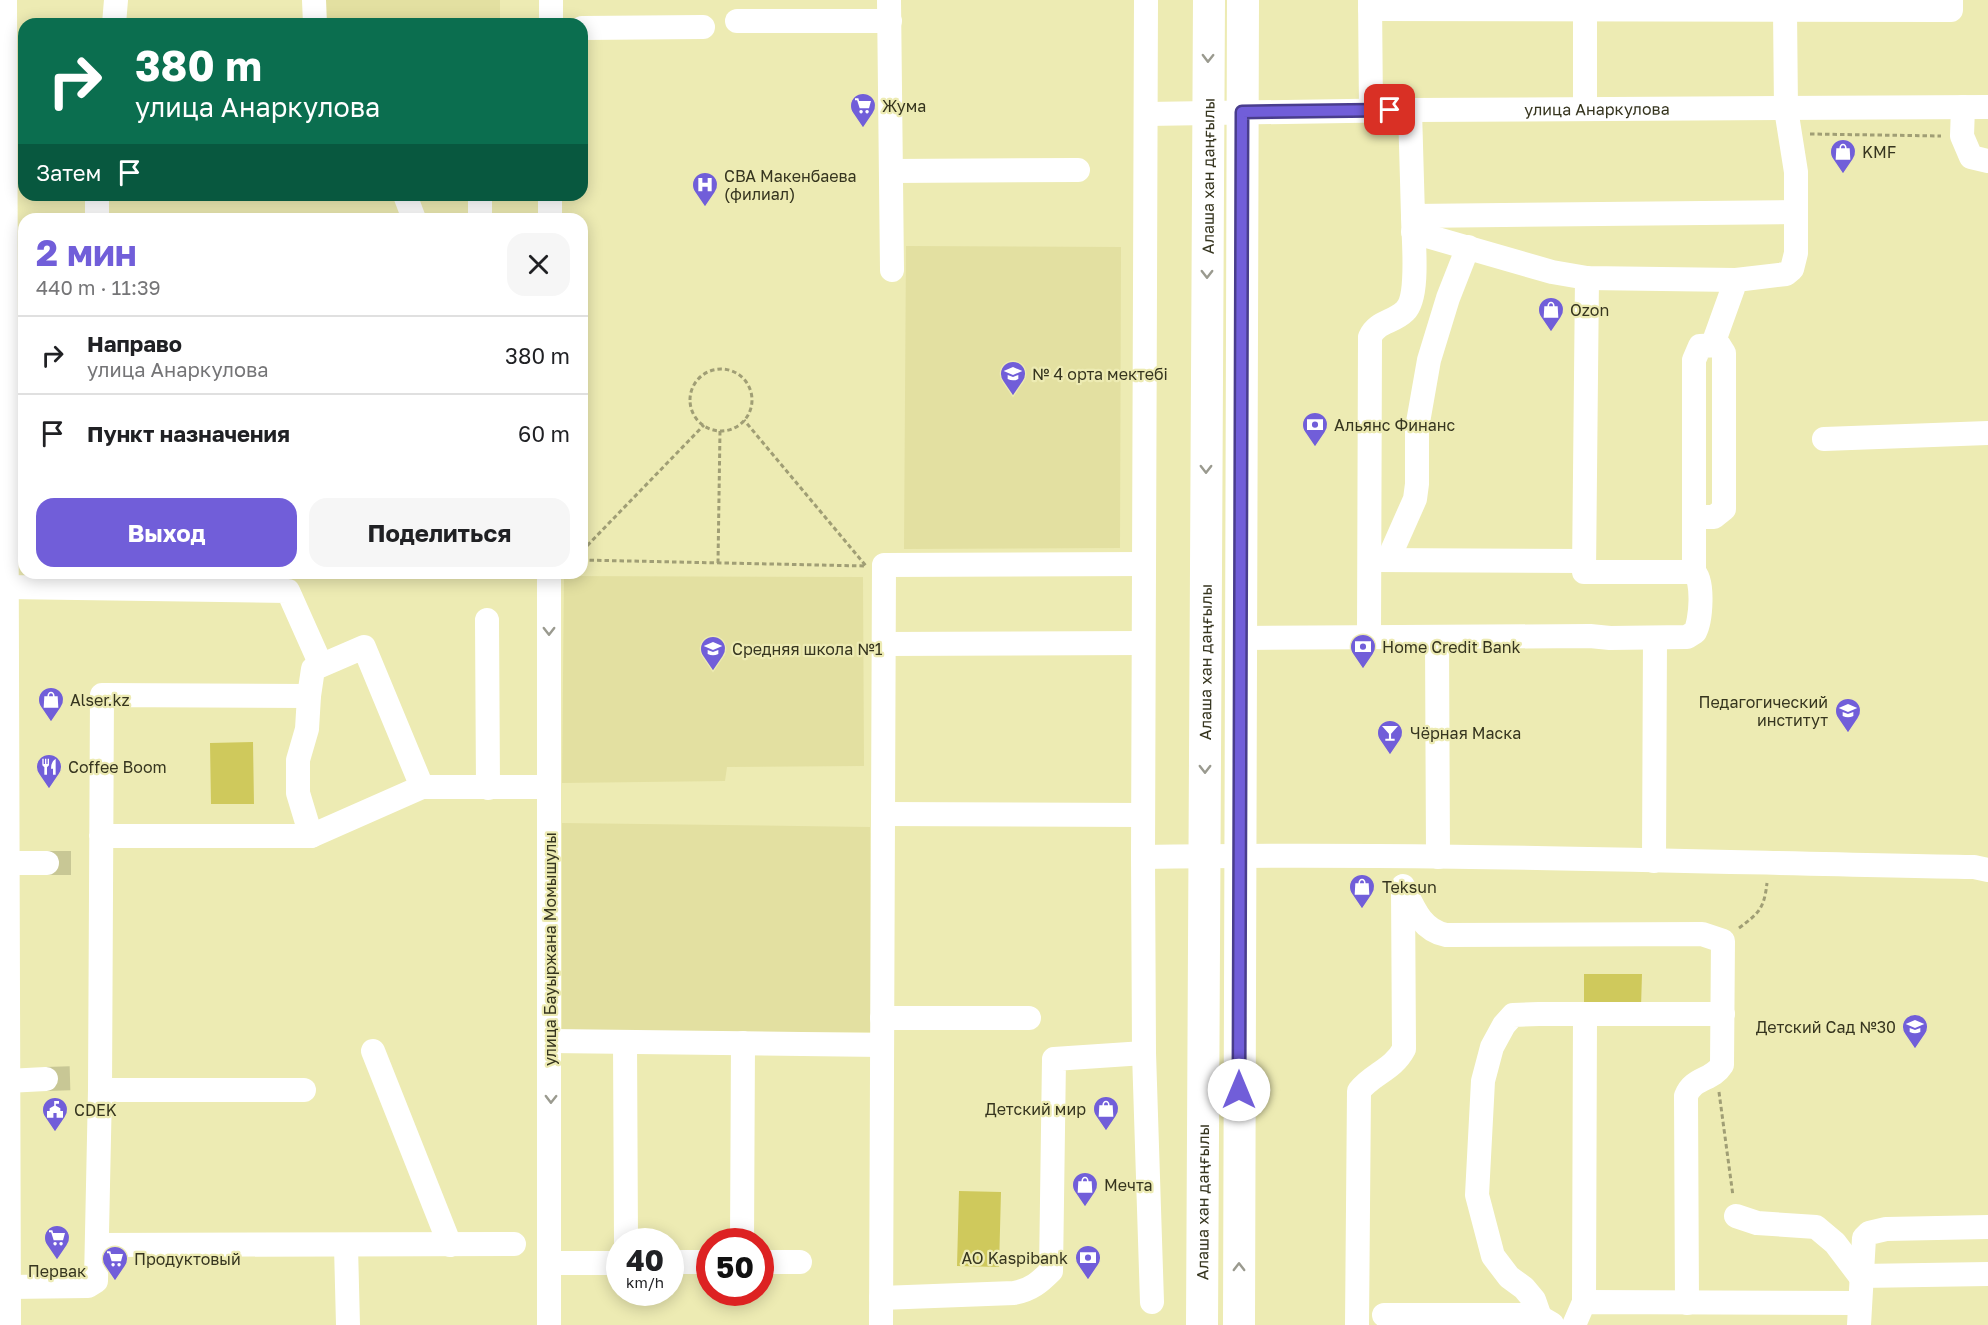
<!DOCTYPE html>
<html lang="ru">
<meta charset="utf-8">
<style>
:root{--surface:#fff;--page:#f6f6f6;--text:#202124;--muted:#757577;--line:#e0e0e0;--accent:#715ed9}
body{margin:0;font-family:"Golos Text",sans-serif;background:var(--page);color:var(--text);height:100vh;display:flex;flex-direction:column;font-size:22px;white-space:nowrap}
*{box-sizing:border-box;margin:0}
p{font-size:20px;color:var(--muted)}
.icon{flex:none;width:33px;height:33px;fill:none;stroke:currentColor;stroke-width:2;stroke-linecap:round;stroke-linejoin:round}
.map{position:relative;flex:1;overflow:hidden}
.panel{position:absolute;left:18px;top:213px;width:570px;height:366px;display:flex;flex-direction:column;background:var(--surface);border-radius:18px;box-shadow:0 3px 15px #0003}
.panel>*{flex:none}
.banner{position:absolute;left:18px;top:18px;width:570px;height:183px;border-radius:18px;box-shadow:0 3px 15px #0003;background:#0b6e4f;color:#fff;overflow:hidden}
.speed{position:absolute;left:606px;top:1228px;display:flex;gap:12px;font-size:30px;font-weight:700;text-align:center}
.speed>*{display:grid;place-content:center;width:78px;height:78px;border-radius:50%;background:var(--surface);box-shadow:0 3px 15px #0003;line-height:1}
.speed small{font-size:15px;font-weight:400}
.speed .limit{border:9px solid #d22;background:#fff;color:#111}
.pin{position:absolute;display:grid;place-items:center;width:51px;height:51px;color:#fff;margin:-26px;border-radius:12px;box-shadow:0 3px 9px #0006}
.me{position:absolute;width:66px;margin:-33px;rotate:0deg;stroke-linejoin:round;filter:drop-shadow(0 0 4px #0008)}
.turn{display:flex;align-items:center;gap:21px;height:126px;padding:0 18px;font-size:27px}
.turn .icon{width:78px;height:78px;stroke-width:2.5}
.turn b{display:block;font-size:42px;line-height:51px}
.then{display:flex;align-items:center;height:57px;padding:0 18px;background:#0003;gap:12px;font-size:22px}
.round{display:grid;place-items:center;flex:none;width:63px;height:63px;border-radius:18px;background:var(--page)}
.summary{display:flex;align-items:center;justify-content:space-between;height:102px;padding:0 18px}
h1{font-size:36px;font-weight:700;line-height:45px;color:var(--accent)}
.button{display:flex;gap:12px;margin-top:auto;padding:12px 18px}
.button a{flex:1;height:69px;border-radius:18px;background:var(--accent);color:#fff;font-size:24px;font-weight:700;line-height:69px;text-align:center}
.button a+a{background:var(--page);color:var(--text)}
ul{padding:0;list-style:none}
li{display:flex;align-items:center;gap:18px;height:78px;padding:0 18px;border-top:2px solid var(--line)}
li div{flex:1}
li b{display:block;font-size:22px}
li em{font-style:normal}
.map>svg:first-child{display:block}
</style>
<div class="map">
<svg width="1988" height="1325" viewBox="0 0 1988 1325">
<rect width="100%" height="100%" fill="#edebb3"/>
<!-- built -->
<path fill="#e3e0a1" d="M 323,0 L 500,0 L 500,24 L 323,24 Z
M 906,246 L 1121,247 L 1120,548 L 904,549 Z
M 564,576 L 863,577 L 864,766 L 727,767 L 725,781 L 562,783 Z
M 562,823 L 870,827 L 871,1032 L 562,1032 Z"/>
<!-- green -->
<path fill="#cfc95c" d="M 253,742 L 254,804 L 211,804 L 210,743 Z
M 1584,974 L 1642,974 L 1641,1007 L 1584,1006 Z
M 959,1191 L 1001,1192 L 999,1267 L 957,1266 Z"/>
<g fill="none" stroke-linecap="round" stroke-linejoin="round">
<!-- minor-tunnel -->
<path stroke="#c8c795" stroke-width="24" stroke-dasharray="24 12" stroke-linecap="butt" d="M 47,863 L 83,863
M 46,1079 L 81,1078"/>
<!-- path -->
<path stroke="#a09e75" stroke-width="3" stroke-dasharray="4.5 3" stroke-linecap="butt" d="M 1810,134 L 1941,136
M690 400a31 31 0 1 1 62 0a31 31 0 1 1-62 0Z
M 582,551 L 704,425
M 582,560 L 866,566 L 744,420
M 718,563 L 720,431
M 1739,928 C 1759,913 1764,909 1767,883
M 1719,1092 L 1733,1196"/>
<!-- minor -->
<g stroke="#fff" stroke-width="24">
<path d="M 5,0 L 9,1325"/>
<path d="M 314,0 L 315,24"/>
<path d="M 889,0 L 892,270"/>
<path d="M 1146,0 L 1143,857 L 1144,1053 L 1152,1302"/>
<path d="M 1370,0 L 1371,110"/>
<path d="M 1370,9 L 1951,10 L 1951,0"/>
<path d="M 737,21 L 890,21"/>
<path d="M 114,24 L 116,0"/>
<path d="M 551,24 L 551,0"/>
<path d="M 582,28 L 703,27"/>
<path d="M 1963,107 L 1962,136 L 1971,157 L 1988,161"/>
<path d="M 1585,109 L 1585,10"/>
<path d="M 1410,110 L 1413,216 L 1796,212"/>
<path id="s1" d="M 1147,114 L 1410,110 L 1988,107"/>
<path d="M 891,171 L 1078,170"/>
<path d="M 405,195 L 414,219"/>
<path d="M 480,195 L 480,219"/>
<path d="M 97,219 L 97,195"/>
<path d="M 550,219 L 550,195"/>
<path d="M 1413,232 L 1552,272 L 1587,278 L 1736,280"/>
<path d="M 1713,344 L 1736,280 L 1786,274 L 1792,269 L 1796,253 L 1796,172 L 1786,109 L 1785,11"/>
<path d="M 1824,439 L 1988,433"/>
<path d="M 1694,517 L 1714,517 L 1724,509 L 1724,353 L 1719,345 L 1700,346 L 1694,360 L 1694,572"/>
<path d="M 1375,560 L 1584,561"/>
<path d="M 1388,560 L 1415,499 L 1417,484 L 1417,428 L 1429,360 L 1448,298 L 1468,247"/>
<path d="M 549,573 L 549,1325"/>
<path d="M 5,587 L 288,591 L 321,665"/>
<path d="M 487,620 L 488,788"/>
<path d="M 1369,636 L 1370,337 C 1377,321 1393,323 1405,311 C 1420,297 1413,237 1413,216"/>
<path d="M 1240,638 L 1590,636 L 1610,638 L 1687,637 L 1695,632 C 1701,621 1704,580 1694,572 L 1584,572 L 1587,278"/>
<path d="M 1437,639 L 1438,857"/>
<path d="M 884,644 L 1143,643"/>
<path d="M 309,696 L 307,729 L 298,760 L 298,793 L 311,836"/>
<path d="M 422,787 L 548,787"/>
<path d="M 883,814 L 1143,815"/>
<path d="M 1143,857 C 1420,852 1697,862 1974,867 L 1988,870"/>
<path d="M 1654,861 L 1655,638"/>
<path d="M 6,863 L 47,863"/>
<path d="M 1403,886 C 1413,907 1421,930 1446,935 L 1702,934 L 1723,941 L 1722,1065 C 1712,1081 1693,1077 1686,1096 L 1687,1303"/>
<path d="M 882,1018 L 1029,1018"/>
<path d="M 551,1041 L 882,1045"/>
<path d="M 625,1042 L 626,1242"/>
<path d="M 373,1051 L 450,1245"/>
<path d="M 7,1081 L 46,1079"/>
<path d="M 100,1090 L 304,1090"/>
<path d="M 1736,1216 L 1757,1223 L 1816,1227 L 1835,1243 L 1860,1276 L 1988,1274"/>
<path d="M 742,1242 L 743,1043"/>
<path d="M 98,1245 L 514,1244"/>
<path d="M 346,1246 L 348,1325"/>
<path d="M 670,1262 L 710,1262"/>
<path d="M 760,1262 L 800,1262"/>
<path d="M 549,1263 L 620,1263"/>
<path d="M 9,1287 L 88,1286 L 96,1281 L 100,1090 L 102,695 L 309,696 L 313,669 L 364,647 L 422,787 L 311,836 L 101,836"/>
<path d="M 881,1298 L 1014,1293 C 1031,1290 1040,1282 1051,1271 L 1054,1059 L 1144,1053"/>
<path d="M 1584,1302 L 1585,1015"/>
<path d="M 1384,1315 L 1529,1315 L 1540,1317 L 1552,1324"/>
<path d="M 1540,1317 L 1534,1300 L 1524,1288 L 1509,1277 L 1493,1256 L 1477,1195 L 1483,1081 L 1492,1047 L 1504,1025 L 1513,1015 L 1539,1014 L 1723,1014"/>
<path d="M 881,1325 L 884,565 L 1144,564"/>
<path d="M 1357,1325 L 1359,1091 C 1372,1074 1393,1070 1404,1049 L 1403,890"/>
<path d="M 1574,1325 L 1584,1302 L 1859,1303"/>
<path d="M 1859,1325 L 1864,1238 L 1869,1233 L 1886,1229 L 1988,1227"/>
</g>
<!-- major -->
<g stroke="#fff" stroke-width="32">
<path id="s2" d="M 1202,1325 L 1209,0"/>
<path d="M 1239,1325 L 1243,0"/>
</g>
</g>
<!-- one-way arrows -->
<defs><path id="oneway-chevron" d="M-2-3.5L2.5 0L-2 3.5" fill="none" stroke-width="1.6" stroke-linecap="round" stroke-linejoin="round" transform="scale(1.5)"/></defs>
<g stroke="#9a9a8f">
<use href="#oneway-chevron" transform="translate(1208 58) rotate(91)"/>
<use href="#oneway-chevron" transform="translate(1207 274) rotate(90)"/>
<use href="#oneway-chevron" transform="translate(1206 469) rotate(90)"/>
<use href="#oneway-chevron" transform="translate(549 631) rotate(90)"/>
<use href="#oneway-chevron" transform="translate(1205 769) rotate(90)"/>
<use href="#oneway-chevron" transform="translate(551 1099) rotate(91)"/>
<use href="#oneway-chevron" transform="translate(1239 1267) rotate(-90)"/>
</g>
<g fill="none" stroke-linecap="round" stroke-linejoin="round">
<defs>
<path id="route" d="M 1239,1090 L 1242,112 L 1390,110"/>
</defs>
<!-- route casing -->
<use href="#route" stroke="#493d8d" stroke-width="15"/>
<!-- route -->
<use href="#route" stroke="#715ed9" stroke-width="10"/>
</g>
<!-- icons -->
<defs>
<symbol id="supermarket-pin" viewBox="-11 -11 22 30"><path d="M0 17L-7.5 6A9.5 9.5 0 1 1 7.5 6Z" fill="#715ed9" stroke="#edebb3"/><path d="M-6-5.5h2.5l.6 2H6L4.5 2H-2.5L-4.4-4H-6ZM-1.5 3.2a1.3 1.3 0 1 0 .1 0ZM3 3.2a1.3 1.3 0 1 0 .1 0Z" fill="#fff"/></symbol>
<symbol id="shop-pin" viewBox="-11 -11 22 30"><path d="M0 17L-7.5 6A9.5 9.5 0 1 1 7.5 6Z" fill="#715ed9" stroke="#edebb3"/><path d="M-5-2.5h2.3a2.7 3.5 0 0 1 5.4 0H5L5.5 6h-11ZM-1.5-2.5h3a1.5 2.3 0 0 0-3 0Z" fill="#fff"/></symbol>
<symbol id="hospital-pin" viewBox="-11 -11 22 30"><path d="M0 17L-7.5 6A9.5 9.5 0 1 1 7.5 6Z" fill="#715ed9" stroke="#edebb3"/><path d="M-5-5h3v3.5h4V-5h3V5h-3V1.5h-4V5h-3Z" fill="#fff"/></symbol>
<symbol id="school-pin" viewBox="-11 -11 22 30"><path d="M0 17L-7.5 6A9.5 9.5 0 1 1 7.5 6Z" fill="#715ed9" stroke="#edebb3"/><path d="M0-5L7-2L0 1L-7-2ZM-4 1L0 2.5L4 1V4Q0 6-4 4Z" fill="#fff"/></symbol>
<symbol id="bank-pin" viewBox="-11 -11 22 30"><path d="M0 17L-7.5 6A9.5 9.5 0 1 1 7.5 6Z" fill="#715ed9" stroke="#edebb3"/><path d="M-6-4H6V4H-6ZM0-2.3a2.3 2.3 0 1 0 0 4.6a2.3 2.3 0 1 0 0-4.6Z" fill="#fff"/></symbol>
<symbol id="university-pin" viewBox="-11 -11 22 30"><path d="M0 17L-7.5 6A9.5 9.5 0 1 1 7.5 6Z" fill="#715ed9" stroke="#edebb3"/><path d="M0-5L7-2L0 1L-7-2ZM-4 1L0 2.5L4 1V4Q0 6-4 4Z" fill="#fff"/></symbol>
<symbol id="bar-pin" viewBox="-11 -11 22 30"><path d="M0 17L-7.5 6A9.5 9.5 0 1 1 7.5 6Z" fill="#715ed9" stroke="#edebb3"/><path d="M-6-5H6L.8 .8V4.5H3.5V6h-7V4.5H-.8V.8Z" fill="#fff"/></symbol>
<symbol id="restaurant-pin" viewBox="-11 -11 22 30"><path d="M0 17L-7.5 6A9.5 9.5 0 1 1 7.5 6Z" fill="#715ed9" stroke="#edebb3"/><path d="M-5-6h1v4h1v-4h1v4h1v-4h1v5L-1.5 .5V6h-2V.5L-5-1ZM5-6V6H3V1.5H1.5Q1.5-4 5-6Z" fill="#fff"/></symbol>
<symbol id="civic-pin" viewBox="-11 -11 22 30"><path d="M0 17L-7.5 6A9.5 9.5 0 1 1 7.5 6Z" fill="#715ed9" stroke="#edebb3"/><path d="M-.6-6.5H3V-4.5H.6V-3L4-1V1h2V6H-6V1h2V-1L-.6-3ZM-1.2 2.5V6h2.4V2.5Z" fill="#fff"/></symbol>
</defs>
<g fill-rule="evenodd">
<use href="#supermarket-pin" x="848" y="91" width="30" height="40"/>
<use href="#shop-pin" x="1828" y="137" width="30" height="40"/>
<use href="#hospital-pin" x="690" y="170" width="30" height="40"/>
<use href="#shop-pin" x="1536" y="295" width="30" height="40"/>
<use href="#school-pin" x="998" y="359" width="30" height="40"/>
<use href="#bank-pin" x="1300" y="410" width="30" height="40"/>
<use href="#bank-pin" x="1348" y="632" width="30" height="40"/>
<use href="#school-pin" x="698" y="634" width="30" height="40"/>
<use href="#shop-pin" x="36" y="685" width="30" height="40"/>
<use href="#university-pin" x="1833" y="696" width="30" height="40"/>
<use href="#bar-pin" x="1375" y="718" width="30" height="40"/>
<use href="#restaurant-pin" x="34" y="752" width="30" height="40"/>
<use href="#shop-pin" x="1347" y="872" width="30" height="40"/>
<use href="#school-pin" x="1900" y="1012" width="30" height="40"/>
<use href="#shop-pin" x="1091" y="1094" width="30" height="40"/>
<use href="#civic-pin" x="40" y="1095" width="30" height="40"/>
<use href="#shop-pin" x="1070" y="1170" width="30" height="40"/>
<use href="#supermarket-pin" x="42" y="1223" width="30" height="40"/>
<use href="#bank-pin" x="1073" y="1243" width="30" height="40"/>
<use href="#supermarket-pin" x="100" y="1244" width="30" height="40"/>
</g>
<g text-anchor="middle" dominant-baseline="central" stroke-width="4.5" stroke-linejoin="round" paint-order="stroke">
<!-- poi labels -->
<g font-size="16" fill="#36351f" stroke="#edebb3" text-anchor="start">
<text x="882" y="106">Жума</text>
<text x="1862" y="152">KMF</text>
<text x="724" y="176">СВА Макенбаева<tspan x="724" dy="18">(филиал)</tspan></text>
<text x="1570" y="310">Ozon</text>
<text x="1032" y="374">№ 4 орта мектебі</text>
<text x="1334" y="425">Альянс Финанс</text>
<text x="1382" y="647">Home Credit Bank</text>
<text x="732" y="649">Средняя школа №1</text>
<text x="70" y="700">Alser.kz</text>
<text x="1828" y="702" text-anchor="end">Педагогический<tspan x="1828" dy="18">институт</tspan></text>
<text x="1410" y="733">Чёрная Маска</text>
<text x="68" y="767">Coffee Boom</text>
<text x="1382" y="887">Teksun</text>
<text x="1896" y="1027" text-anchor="end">Детский Сад №30</text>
<text x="1086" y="1109" text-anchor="end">Детский мир</text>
<text x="74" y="1110">CDEK</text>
<text x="1104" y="1185">Мечта</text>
<text x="1068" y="1258" text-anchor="end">AO Kaspibank</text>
<text x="134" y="1259">Продуктовый</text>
<text x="57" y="1271" text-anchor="middle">Первак</text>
</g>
<!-- street labels -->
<g font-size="16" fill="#36351f" stroke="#edebb3">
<text stroke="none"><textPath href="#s1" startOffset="450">улица Анаркулова</textPath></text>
<text stroke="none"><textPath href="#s2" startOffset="1149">Алаша хан даңғылы</textPath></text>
<text stroke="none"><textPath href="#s2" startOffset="663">Алаша хан даңғылы</textPath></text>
<text transform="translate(550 949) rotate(-90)">улица Бауыржана Момышулы</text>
<text stroke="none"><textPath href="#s2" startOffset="123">Алаша хан даңғылы</textPath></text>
</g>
</g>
</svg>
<div class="speed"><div>40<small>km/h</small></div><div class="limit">50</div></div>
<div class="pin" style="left:1390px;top:110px;background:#d93025"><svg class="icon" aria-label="arrive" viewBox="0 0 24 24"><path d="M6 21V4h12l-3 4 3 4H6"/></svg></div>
<svg class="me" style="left:1239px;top:1090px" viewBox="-20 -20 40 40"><circle r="19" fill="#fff"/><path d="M0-13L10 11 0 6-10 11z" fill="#715ed9"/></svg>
<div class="banner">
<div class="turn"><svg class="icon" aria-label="right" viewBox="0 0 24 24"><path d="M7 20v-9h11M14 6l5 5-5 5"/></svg><div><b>380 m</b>улица Анаркулова</div></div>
<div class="then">Затем<svg class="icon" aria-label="arrive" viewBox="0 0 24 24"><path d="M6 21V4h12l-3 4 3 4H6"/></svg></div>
</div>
<section class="panel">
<div class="summary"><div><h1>2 мин</h1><p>440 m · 11:39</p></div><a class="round"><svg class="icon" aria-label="close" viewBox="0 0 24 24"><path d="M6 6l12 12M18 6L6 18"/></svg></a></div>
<ul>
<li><svg class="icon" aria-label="right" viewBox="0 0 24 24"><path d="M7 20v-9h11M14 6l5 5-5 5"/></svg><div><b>Направо</b><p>улица Анаркулова</p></div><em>380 m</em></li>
<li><svg class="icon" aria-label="arrive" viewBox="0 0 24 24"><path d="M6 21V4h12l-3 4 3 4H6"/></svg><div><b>Пункт назначения</b></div><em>60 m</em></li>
</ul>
<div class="button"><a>Выход</a><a>Поделиться</a></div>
</section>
</div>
